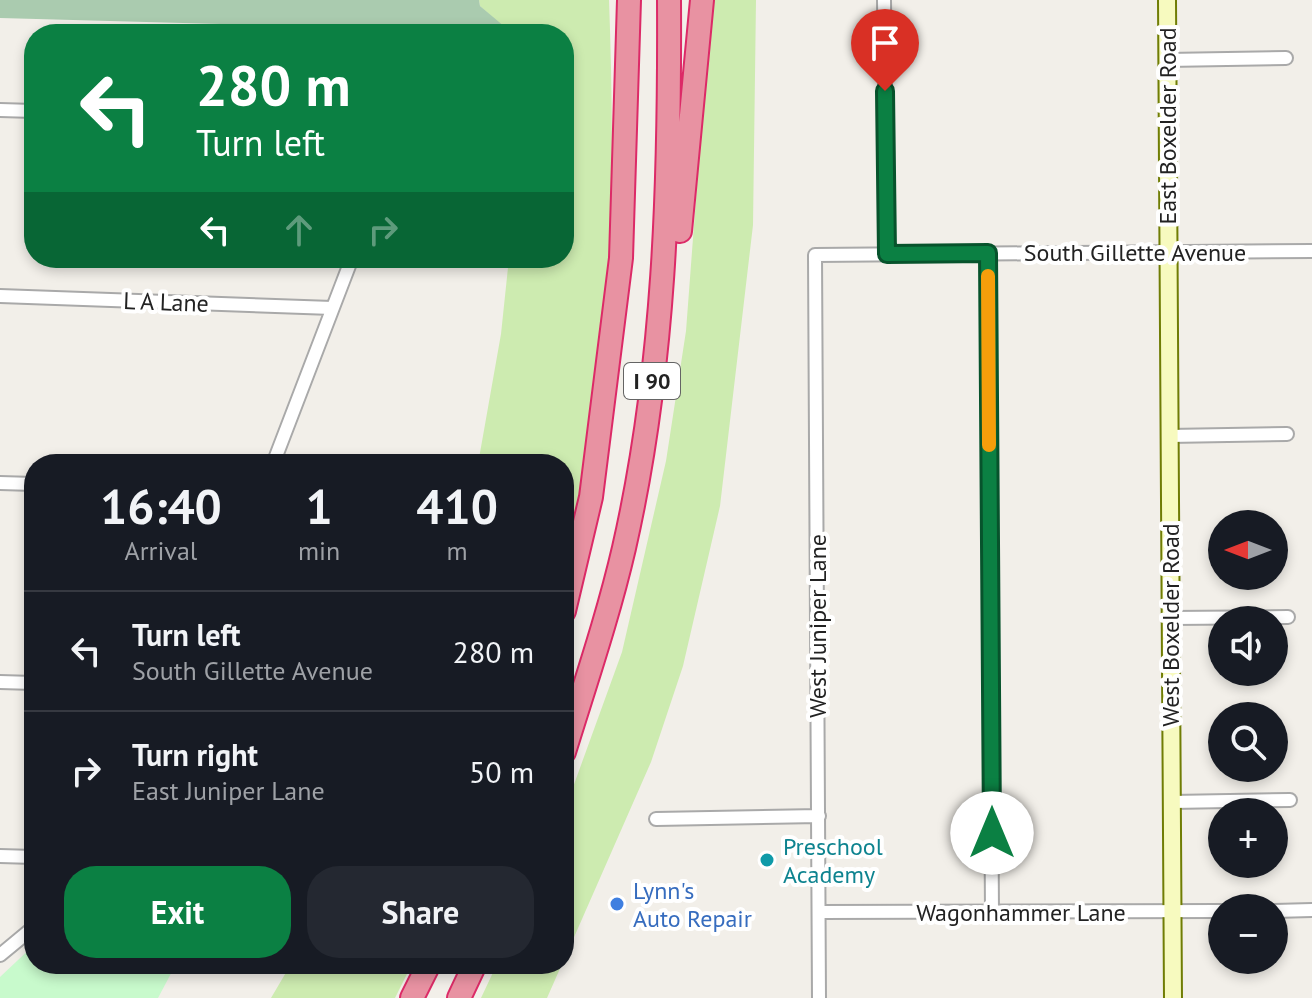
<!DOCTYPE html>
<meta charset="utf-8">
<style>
:root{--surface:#171b24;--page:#242831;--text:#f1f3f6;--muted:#9ea1a6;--line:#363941;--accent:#0b8043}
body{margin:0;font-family:"PT Sans",sans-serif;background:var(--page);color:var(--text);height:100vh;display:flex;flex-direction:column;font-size:30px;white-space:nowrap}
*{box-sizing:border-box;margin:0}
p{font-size:26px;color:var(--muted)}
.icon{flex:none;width:44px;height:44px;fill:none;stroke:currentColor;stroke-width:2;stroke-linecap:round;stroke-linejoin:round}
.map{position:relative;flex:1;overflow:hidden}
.panel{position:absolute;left:24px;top:454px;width:550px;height:520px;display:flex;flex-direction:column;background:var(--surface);border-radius:32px;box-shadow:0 4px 12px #0003}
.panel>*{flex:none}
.guide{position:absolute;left:24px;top:24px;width:550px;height:244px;border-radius:32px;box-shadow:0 4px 12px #0003;background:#0b8043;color:#fff;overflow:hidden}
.needle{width:52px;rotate:270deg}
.tools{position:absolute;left:1208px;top:510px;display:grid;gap:16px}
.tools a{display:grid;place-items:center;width:80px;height:80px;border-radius:50%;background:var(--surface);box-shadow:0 4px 12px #0003;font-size:40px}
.pin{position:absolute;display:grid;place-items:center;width:68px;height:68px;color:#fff;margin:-82px -34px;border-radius:50% 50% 50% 0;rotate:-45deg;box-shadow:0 0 8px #0007}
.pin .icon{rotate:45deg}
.me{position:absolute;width:88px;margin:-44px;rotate:0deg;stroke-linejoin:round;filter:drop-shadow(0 0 6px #0008)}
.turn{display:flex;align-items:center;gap:28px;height:168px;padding:0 40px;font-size:36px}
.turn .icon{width:104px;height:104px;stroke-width:2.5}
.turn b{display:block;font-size:56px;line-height:68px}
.lanes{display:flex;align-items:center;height:76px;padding:0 40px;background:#0003;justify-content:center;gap:40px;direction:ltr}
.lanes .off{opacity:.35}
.eta{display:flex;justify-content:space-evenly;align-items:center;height:136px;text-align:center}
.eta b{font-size:48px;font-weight:600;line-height:56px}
.action{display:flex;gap:16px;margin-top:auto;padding:16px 40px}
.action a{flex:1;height:92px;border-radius:32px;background:var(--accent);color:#fff;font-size:32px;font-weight:600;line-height:92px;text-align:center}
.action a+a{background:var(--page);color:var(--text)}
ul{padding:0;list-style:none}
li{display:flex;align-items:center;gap:24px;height:120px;padding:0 40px;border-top:2px solid var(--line)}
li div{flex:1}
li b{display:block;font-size:30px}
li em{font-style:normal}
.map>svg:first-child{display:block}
</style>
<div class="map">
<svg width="1312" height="998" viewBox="0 0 1312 998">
<rect width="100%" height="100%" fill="#f2efe9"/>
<!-- grass -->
<path fill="#cdebb0" d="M 479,0 L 609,0 C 616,190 613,380 564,564 L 564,464 L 478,464 L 501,334 L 509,258 L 564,258 L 564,34 L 511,34 L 480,6 Z
M 711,0 L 756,0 L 753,225 L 720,506 L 683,666 L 651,762 L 564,960 L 564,812 L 622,652 L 666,461 L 686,331 Z
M 291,964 L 412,964 L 395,998 L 271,998 Z
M 497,964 L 562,964 L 547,998 L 481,998 Z"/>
<!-- cemetery -->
<path fill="#aacbaf" d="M 0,0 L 479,0 L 480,6 L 511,32 L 0,18 Z"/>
<!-- park -->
<path fill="#c8facc" d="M 34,945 L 34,964 L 176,964 L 158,998 L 0,998 L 0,977 Z"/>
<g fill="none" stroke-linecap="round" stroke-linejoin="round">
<defs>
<path id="street" d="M 884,0 L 887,254
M 1167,60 L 1286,58
M 0,110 L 34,111
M 988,253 L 992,913
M 0,296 L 332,308
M 1169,436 L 1287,434
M 273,464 L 352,258
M 0,483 L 34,484
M 1170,618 L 1288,617
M 0,682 L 34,683
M 1172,802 L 1290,800
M 656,819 L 819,816
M 0,856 L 34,857
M 1274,911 L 1312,910
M 819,912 L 1222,911
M 0,955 L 34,927
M 819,998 L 815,255 L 1312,251"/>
<path id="secondary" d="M 1167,0 L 1173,998"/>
<path id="highway" d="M 680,231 L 702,0
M 564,611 L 591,497 L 621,258 L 629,0
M 564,752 C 585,684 608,617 624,548 C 665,368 670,184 669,0
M 412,998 L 429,964
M 459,998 L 475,964"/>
</defs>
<!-- street casing -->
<use href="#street" stroke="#a9a9a9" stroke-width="16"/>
<!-- secondary casing -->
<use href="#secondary" stroke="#707d05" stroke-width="20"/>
<!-- highway casing -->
<use href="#highway" stroke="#dc2a67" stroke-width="26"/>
<!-- street -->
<use href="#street" stroke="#fff" stroke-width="12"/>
<!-- secondary -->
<use href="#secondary" stroke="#f7fabf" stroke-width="16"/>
<!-- highway -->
<use href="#highway" stroke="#e892a2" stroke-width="22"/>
</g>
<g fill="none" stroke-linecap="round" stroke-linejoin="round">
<defs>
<path id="route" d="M 885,91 L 887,254 L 988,253 L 992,833"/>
</defs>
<!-- route casing -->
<use href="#route" stroke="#07532c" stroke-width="20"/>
<!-- route -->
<use href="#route" stroke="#0b8043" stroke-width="14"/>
<!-- slow -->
<path stroke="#f59e0b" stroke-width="14" d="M 988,276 L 989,445"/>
</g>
<!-- markers -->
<circle fill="#0f9aa8" stroke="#fff" stroke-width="3" cx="767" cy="860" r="8"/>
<circle fill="#3f7fe0" stroke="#fff" stroke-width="3" cx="617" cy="904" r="8"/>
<g text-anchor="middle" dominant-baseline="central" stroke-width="8" stroke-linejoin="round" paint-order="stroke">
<!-- shield labels -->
<rect fill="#fff" stroke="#646464" stroke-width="2" x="624" y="363" width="56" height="36" rx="6"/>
<g font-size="22" font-weight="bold" fill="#222">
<text x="652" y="381">I 90</text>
</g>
<!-- street labels -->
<g font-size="24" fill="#222" stroke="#fff">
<text transform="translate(1167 126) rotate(-90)">East Boxelder Road</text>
<text x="1135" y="252">South Gillette Avenue</text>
<text transform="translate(166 302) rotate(2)">L A Lane</text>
<text transform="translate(1170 625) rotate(-90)">West Boxelder Road</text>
<text transform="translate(817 626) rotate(-90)">West Juniper Lane</text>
<text x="1021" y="912">Wagonhammer Lane</text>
</g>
<!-- culture labels -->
<g font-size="24" fill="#0d838f" stroke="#fff" text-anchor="start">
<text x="783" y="846">Preschool<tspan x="783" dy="28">Academy</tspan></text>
</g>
<!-- shop labels -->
<g font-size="24" fill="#366cbe" stroke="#fff" text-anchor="start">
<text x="633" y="890">Lynn's<tspan x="633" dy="28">Auto Repair</tspan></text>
</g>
</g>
</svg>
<div class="tools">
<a><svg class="needle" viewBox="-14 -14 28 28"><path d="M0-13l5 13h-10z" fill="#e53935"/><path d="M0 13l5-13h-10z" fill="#9ea1a6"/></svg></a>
<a><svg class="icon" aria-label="sound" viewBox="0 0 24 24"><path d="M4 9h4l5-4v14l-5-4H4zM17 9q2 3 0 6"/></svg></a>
<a><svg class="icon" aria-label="search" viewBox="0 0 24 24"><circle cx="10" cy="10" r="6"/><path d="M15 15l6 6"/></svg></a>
<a>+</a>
<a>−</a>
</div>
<div class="pin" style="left:885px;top:91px;background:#d93025"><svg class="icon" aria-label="arrive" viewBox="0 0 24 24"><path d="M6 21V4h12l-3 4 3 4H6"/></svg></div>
<svg class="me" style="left:992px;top:833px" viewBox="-20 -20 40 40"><circle r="19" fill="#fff"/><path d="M0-13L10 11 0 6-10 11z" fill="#0b8043"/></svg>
<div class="guide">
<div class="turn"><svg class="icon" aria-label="left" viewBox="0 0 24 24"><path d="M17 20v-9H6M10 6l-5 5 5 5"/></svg><div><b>280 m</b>Turn left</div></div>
<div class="lanes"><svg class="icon" aria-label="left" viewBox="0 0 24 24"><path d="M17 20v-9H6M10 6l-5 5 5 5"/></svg><svg class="icon off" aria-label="ahead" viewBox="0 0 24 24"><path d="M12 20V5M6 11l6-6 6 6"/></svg><svg class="icon off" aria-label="right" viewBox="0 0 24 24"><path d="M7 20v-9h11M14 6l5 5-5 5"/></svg></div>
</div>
<section class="panel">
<div class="eta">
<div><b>16:40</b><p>Arrival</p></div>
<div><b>1</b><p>min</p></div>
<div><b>410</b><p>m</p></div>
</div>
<ul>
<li><svg class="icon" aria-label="left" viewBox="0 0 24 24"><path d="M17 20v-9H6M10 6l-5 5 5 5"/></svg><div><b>Turn left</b><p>South Gillette Avenue</p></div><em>280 m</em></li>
<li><svg class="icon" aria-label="right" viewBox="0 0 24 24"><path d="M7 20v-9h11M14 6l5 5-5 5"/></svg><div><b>Turn right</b><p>East Juniper Lane</p></div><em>50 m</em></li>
</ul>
<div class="action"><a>Exit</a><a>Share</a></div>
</section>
</div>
